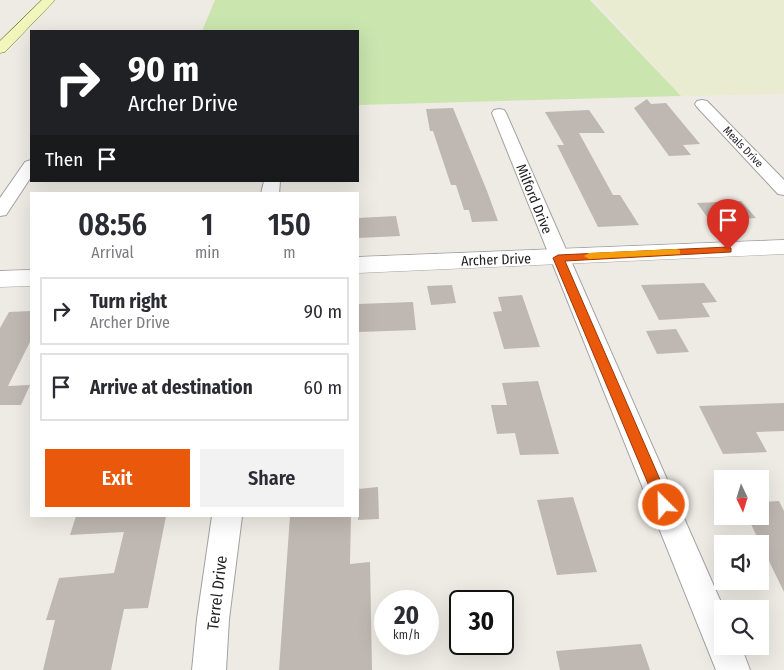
<!DOCTYPE html>
<style>
:root{--surface:#fff;--page:#f2f2f3;--text:#2b2b33;--muted:#7c7c81;--line:#e1e1e2;--accent:#ea580c}
body{margin:0;font-family:"Fira Sans Condensed",sans-serif;background:var(--page);color:var(--text);height:100vh;display:flex;flex-direction:column;font-size:19px;white-space:nowrap}
*{box-sizing:border-box;margin:0}
p{font-size:16px;color:var(--muted)}
.icon{flex:none;width:28px;height:28px;fill:none;stroke:currentColor;stroke-width:2;stroke-linecap:round;stroke-linejoin:round}
.map{position:relative;flex:1;overflow:hidden}
.side{position:absolute;left:30px;top:192px;width:329px;height:325px;display:flex;flex-direction:column;background:var(--surface);border-radius:0px;box-shadow:0 5px 20px #0002}
.side>*{flex:none}
.guide{position:absolute;left:30px;top:30px;width:329px;height:152px;border-radius:0px;box-shadow:0 5px 20px #0002;background:#202124;color:#fff;overflow:hidden}
.needle{width:32px;rotate:176deg}
.buttons{position:absolute;left:714px;top:470px;display:grid;gap:10px}
.buttons a{display:grid;place-items:center;width:55px;height:55px;border-radius:0px;background:var(--surface);box-shadow:0 5px 20px #0002;font-size:25px}
.speed{position:absolute;left:374px;top:590px;display:flex;gap:10px;font-size:25px;font-weight:700;text-align:center}
.speed>*{display:grid;place-content:center;width:65px;height:65px;border-radius:50%;background:var(--surface);box-shadow:0 5px 20px #0002;line-height:1}
.speed small{font-size:12px;font-weight:400}
.speed .limit{border:2px solid #111;border-radius:8px;background:#fff;color:#111}
.pin{position:absolute;display:grid;place-items:center;width:42px;height:42px;color:#fff;margin:-51px -21px;border-radius:50% 50% 50% 0;rotate:-45deg;box-shadow:0 0 5px #0007}
.pin .icon{rotate:45deg}
.me{position:absolute;width:55px;margin:-28px;rotate:337deg;stroke-linejoin:round;filter:drop-shadow(0 0 4px #0008)}
.turn{display:flex;align-items:center;gap:18px;height:105px;padding:0 15px;font-size:22px}
.turn .icon{width:65px;height:65px;stroke-width:2.5}
.turn b{display:block;font-size:35px;line-height:42px}
.then{display:flex;align-items:center;height:48px;padding:0 15px;background:#0003;gap:10px;font-size:19px}
.eta{display:flex;justify-content:space-evenly;align-items:center;height:85px;text-align:center}
.eta b{font-size:30px;font-weight:600;line-height:35px}
.button{display:flex;gap:10px;margin-top:auto;padding:10px 15px}
.button a{flex:1;height:58px;border-radius:0px;background:var(--accent);color:#fff;font-size:20px;font-weight:600;line-height:58px;text-align:center}
.button a+a{background:var(--page);color:var(--text)}
ul{padding:0;list-style:none}
li{display:flex;align-items:center;gap:15px;height:68px;margin:0 10px 8px;padding:0 5px;border:2px solid var(--line);border-radius:0px}
li div{flex:1}
li b{display:block;font-size:19px}
li em{font-style:normal}
.map>svg:first-child{display:block}
</style>
<div class="map">
<svg width="784" height="670" viewBox="0 0 784 670">
<rect width="100%" height="100%" fill="#eeebe5"/>
<!-- farmland -->
<path fill="#eaecd1" d="M 594,0 L 784,0 L 784,94 L 681,96 Z"/>
<!-- grass -->
<path fill="#cae5ae" d="M 215,0 L 590,0 L 681,96 L 358,105 L 358,31 L 202,31 Z"/>
<!-- building -->
<path fill="#beb7b2" d="M 647,99 L 651,104 L 666,103 L 700,144 L 683,145 L 691,155 L 669,156 L 634,108 Z
M 453,108 L 487,191 L 498,221 L 472,222 L 469,210 L 464,210 L 456,185 L 451,185 L 433,131 L 430,131 L 426,109 Z
M 589,110 L 605,133 L 579,133 L 613,195 L 620,195 L 639,225 L 598,227 L 557,145 L 564,145 L 545,112 Z
M 741,201 L 756,218 L 710,221 L 697,203 Z
M 396,216 L 400,236 L 358,238 L 358,218 Z
M 704,283 L 717,302 L 702,303 L 710,317 L 659,320 L 641,285 Z
M 452,285 L 456,303 L 431,305 L 427,286 Z
M 522,295 L 540,347 L 504,349 L 493,312 L 502,311 L 498,297 Z
M 413,302 L 416,330 L 358,332 L 358,304 Z
M 31,311 L 31,340 L 8,386 L 30,385 L 21,405 L 0,405 L 0,328 L 9,312 Z
M 676,329 L 689,352 L 657,354 L 646,331 Z
M 538,381 L 559,454 L 520,455 L 515,433 L 497,434 L 491,405 L 507,405 L 502,383 Z
M 784,403 L 784,431 L 756,432 L 767,452 L 723,454 L 699,406 Z
M 378,487 L 379,519 L 358,520 L 358,489 Z
M 573,497 L 597,572 L 557,575 L 537,500 Z
M 779,501 L 784,511 L 784,592 L 747,516 L 760,516 L 760,502 Z
M 76,516 L 166,516 L 148,608 L 124,609 L 111,670 L 43,670 L 55,620 L 46,620 L 59,578 L 114,573 L 124,532 L 70,535 Z
M 290,516 L 351,516 L 350,564 L 370,562 L 372,670 L 279,670 Z
M 641,644 L 650,670 L 560,670 L 556,651 Z"/>
<g fill="none" stroke-linecap="round" stroke-linejoin="round">
<defs>
<path id="minor" d="M 702,100 L 707,101 L 784,180 L 784,195 L 778,194 L 697,107 L 695,104 L 697,101 Z
M 499,109 L 504,110 L 506,113 L 724,609 L 722,646 L 741,646 L 750,670 L 716,670 L 492,113 L 494,110 Z
M 31,160 L 31,177 L 6,215 L 0,216 L 0,198 L 25,162 Z
M 264,181 L 280,181 L 279,194 L 261,194 Z
M 212,516 L 242,516 L 229,619 L 226,670 L 192,670 L 197,619 Z"/>
<path id="tertiary" d="M 784,240 L 784,254 L 358,273 L 358,257 Z
M 31,270 L 31,286 L 0,287 L 0,271 Z"/>
<path id="secondary" d="M 42,0 L 55,0 L 5,52 L 0,53 L 0,41 Z"/>
</defs>
<!-- minor casing -->
<use href="#minor" stroke="#a2a2a2" stroke-width="2"/>
<!-- tertiary casing -->
<use href="#tertiary" stroke="#a2a2a2" stroke-width="1"/>
<!-- secondary casing -->
<use href="#secondary" stroke="#646d0d" stroke-width="1"/>
<!-- minor -->
<use href="#minor" fill="#fff" fill-rule="evenodd"/>
<!-- tertiary -->
<use href="#tertiary" fill="#fff" fill-rule="evenodd"/>
<!-- secondary -->
<use href="#secondary" fill="#f2f5bc" fill-rule="evenodd"/>
</g>
<!-- route -->
<path fill="#ea580c" stroke="#983908" d="M 728,247 L 731,248 L 731,252 L 565,261 L 671,505 L 669,510 L 664,512 L 659,510 L 657,505 L 553,258 L 558,255 Z"/>
<!-- slow -->
<path fill="#f59e0b" d="M 676,249 L 680,250 L 680,254 L 589,259 L 584,256 L 589,253 Z"/>
<g text-anchor="middle" dominant-baseline="central" stroke-width="4" stroke-linejoin="round" paint-order="stroke">
<!-- far-street labels -->
<g font-size="11" fill="#1e1e1e" stroke="#fff">
<text transform="translate(743 147) rotate(46)">Meals Drive</text>
</g>
<!-- street labels -->
<g font-size="14" fill="#1e1e1e" stroke="#fff">
<text transform="translate(534 199) rotate(68)">Milford Drive</text>
<text transform="translate(496 260) rotate(-2)">Archer Drive</text>
</g>
<!-- near-street labels -->
<g font-size="16" fill="#1e1e1e" stroke="#fff">
<text transform="translate(217 593) rotate(-83)">Terrel Drive</text>
</g>
</g>
</svg>
<div class="buttons">
<a><svg class="needle" viewBox="-14 -14 28 28"><path d="M0-13l5 13h-10z" fill="#e53935"/><path d="M0 13l5-13h-10z" fill="#7c7c81"/></svg></a>
<a><svg class="icon" aria-label="sound" viewBox="0 0 24 24"><path d="M4 9h4l5-4v14l-5-4H4zM17 9q2 3 0 6"/></svg></a>
<a><svg class="icon" aria-label="search" viewBox="0 0 24 24"><circle cx="10" cy="10" r="6"/><path d="M15 15l6 6"/></svg></a>
</div>
<div class="speed"><div>20<small>km/h</small></div><div class="limit">30</div></div>
<div class="pin" style="left:728px;top:250px;background:#d93025"><svg class="icon" aria-label="arrive" viewBox="0 0 24 24"><path d="M6 21V4h12l-3 4 3 4H6"/></svg></div>
<svg class="me" style="left:664px;top:505px" viewBox="-20 -20 40 40"><circle r="17" fill="#ea580c" stroke="#fff" stroke-width="3"/><path d="M0-11L8 9 0 5-8 9z" fill="#fff"/></svg>
<div class="guide">
<div class="turn"><svg class="icon" aria-label="right" viewBox="0 0 24 24"><path d="M7 20v-9h11M14 6l5 5-5 5"/></svg><div><b>90 m</b>Archer Drive</div></div>
<div class="then">Then<svg class="icon" aria-label="arrive" viewBox="0 0 24 24"><path d="M6 21V4h12l-3 4 3 4H6"/></svg></div>
</div>
<section class="side">
<div class="eta">
<div><b>08:56</b><p>Arrival</p></div>
<div><b>1</b><p>min</p></div>
<div><b>150</b><p>m</p></div>
</div>
<ul>
<li><svg class="icon" aria-label="right" viewBox="0 0 24 24"><path d="M7 20v-9h11M14 6l5 5-5 5"/></svg><div><b>Turn right</b><p>Archer Drive</p></div><em>90 m</em></li>
<li><svg class="icon" aria-label="arrive" viewBox="0 0 24 24"><path d="M6 21V4h12l-3 4 3 4H6"/></svg><div><b>Arrive at destination</b></div><em>60 m</em></li>
</ul>
<div class="button"><a>Exit</a><a>Share</a></div>
</section>
</div>
